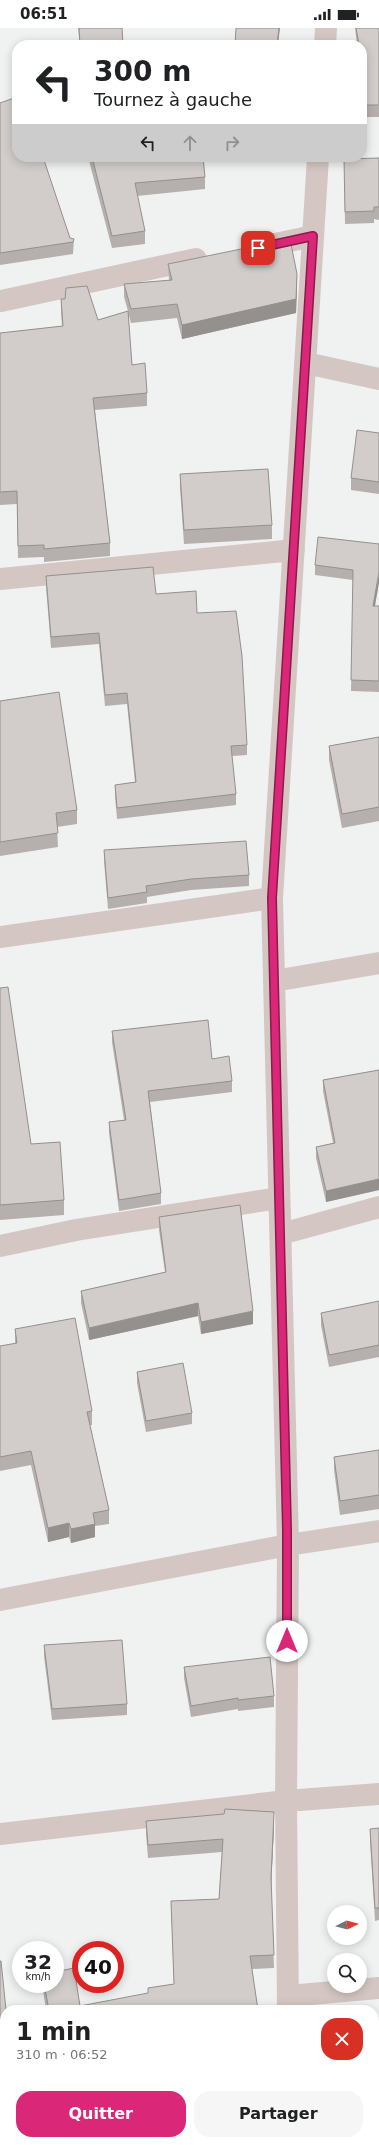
<!DOCTYPE html>
<html lang="fr">
<meta charset="utf-8">
<style>
:root{--surface:#fff;--page:#f6f6f6;--text:#202124;--muted:#757577;--accent:#db2777}
body{margin:0;font-family:"DejaVu Sans",sans-serif;background:var(--page);color:var(--text);height:100vh;display:flex;flex-direction:column;font-size:15px;white-space:nowrap}
*{box-sizing:border-box;margin:0}
p{font-size:13px;color:var(--muted)}
.icon{flex:none;width:22px;height:22px;fill:none;stroke:currentColor;stroke-width:2;stroke-linecap:round;stroke-linejoin:round}
.map{position:relative;flex:1;overflow:hidden}
.sheet{position:absolute;left:0px;top:1977px;width:379px;height:140px;display:flex;flex-direction:column;background:var(--surface);border-radius:16px 16px 0 0;box-shadow:0 2px 10px #0003}
.sheet>*{flex:none}
.hud{position:absolute;left:12px;top:12px;width:355px;height:122px;border-radius:16px;box-shadow:0 2px 10px #0003;background:#fff;color:var(--text);overflow:hidden}
.needle{width:26px;rotate:84deg}
.fabs{position:absolute;left:327px;top:1877px;display:grid;gap:8px}
.fabs a{display:grid;place-items:center;width:40px;height:40px;border-radius:50%;background:var(--surface);box-shadow:0 2px 10px #0003;font-size:20px}
.speed{position:absolute;left:12px;top:1913px;display:flex;gap:8px;font-size:20px;font-weight:700;text-align:center}
.speed>*{display:grid;place-content:center;width:52px;height:52px;border-radius:50%;background:var(--surface);box-shadow:0 2px 10px #0003;line-height:1}
.speed small{font-size:10px;font-weight:400}
.speed .limit{border:6px solid #d22;background:#fff;color:#111}
.pin{position:absolute;display:grid;place-items:center;width:34px;height:34px;color:#fff;margin:-17px;border-radius:8px;box-shadow:0 2px 6px #0006}
.me{position:absolute;width:44px;margin:-22px;rotate:0deg;stroke-linejoin:round;filter:drop-shadow(0 0 3px #0008)}
.turn{display:flex;align-items:center;gap:14px;height:84px;padding:0 16px;font-size:18px}
.turn .icon{width:52px;height:52px;stroke-width:2.5}
.turn b{display:block;font-size:28px;line-height:34px}
.lanes{display:flex;align-items:center;height:38px;padding:0 16px;background:#0003;justify-content:center;gap:20px;direction:ltr}
.lanes .off{opacity:.35}
.round{display:grid;place-items:center;flex:none;width:42px;height:42px;border-radius:16px;background:var(--page)}
.summary{display:flex;align-items:center;justify-content:space-between;height:68px;padding:0 16px}
h1{font-size:24px;font-weight:800;line-height:30px}
.action{display:flex;gap:8px;margin-top:auto;padding:8px 16px}
.action a{flex:1;height:46px;border-radius:16px;background:var(--accent);color:#fff;font-size:16px;font-weight:800;line-height:46px;text-align:center}
.action a+a{background:var(--page);color:var(--text)}
.status{display:flex;justify-content:space-between;align-items:center;height:28px;padding:0 20px;background:var(--surface);direction:ltr}
.status svg{height:11px;fill:currentColor}
.map>svg:first-child{display:block}
</style>
<div class="status"><b>06:51</b><svg viewBox="0 0 49 12"><path d="M0 12V9h3v3zM5 12V6h3v6zM10 12V3h3v9zM15 12V0h3v12zM26 1h20v11H26zM47 4h2v5h-2z"/></svg></div>
<div class="map">
<svg width="379" height="2117" viewBox="0 0 379 2117">
<rect width="100%" height="100%" fill="#f0f2f2"/>
<g fill="none" stroke-linecap="round" stroke-linejoin="round">
<!-- minor -->
<path stroke="#d4c7c3" stroke-width="22" d="M 325,17 L 326,0
M 261,219 L 313,208
M 1,273 L 196,231
M 306,335 L 379,351
M 0,551 L 294,522
M 0,909 L 272,870
M 274,953 L 379,935
M 281,1206 L 379,1179
M 0,1218 L 76,1202 L 279,1170
M 0,1572 L 288,1517 L 379,1503
M 0,1806 L 286,1773 L 379,1766
M 288,1968 L 379,1960
M 288,1982 L 286,1773 L 288,1517 L 272,870 L 318,129
M 0,2108 L 5,2107
M 293,2112 L 293,2117"/>
</g>
<!-- wall -->
<path fill="#b5b0ae" d="M 78,0 L 122,0 L 123,17 L 80,17 Z
M 355,0 L 379,0 L 379,89 L 366,89 L 362,56 L 362,17 L 357,17 Z
M 0,75 L 70,210 L 74,211 L 73,226 L 0,237 Z
M 88,129 L 203,129 L 205,149 L 205,161 L 137,168 L 145,203 L 145,216 L 112,220 Z
M 379,130 L 379,192 L 374,191 L 374,195 L 345,196 L 344,131 Z
M 168,236 L 297,260 L 296,285 L 182,311 L 177,290 L 131,295 L 128,284 L 132,337 L 147,365 L 147,378 L 95,382 L 110,515 L 110,528 L 44,534 L 44,529 L 18,530 L 17,476 L 0,477 L 0,305 L 62,298 L 61,284 L 61,271 L 98,292 L 128,283 L 124,269 L 124,256 L 169,252 Z
M 379,405 L 379,466 L 351,462 L 351,450 Z
M 180,446 L 272,497 L 272,511 L 184,516 L 180,460 Z
M 379,516 L 375,578 L 379,578 L 379,664 L 351,663 L 353,552 L 315,547 L 315,537 Z
M 46,548 L 156,566 L 197,585 L 247,717 L 247,727 L 232,728 L 236,766 L 236,777 L 117,791 L 115,768 L 115,757 L 135,754 L 127,676 L 105,678 L 99,616 L 51,620 L 46,559 Z
M 0,673 L 77,782 L 77,796 L 57,799 L 58,819 L 0,828 Z
M 379,709 L 379,793 L 342,800 L 329,732 L 329,718 Z
M 104,822 L 249,847 L 249,858 L 191,862 L 147,869 L 147,875 L 108,881 L 104,833 Z
M 0,960 L 31,1116 L 64,1172 L 64,1187 L 0,1192 Z
M 112,1003 L 212,1031 L 232,1053 L 232,1064 L 150,1074 L 161,1165 L 161,1176 L 119,1183 L 109,1105 L 109,1094 L 124,1092 L 112,1014 Z
M 379,1042 L 379,1162 L 326,1174 L 316,1130 L 316,1119 L 333,1115 L 323,1063 L 323,1052 Z
M 159,1189 L 253,1296 L 201,1306 L 198,1288 L 89,1312 L 81,1275 L 81,1263 L 165,1244 L 159,1202 Z
M 379,1273 L 379,1329 L 329,1339 L 321,1297 L 321,1285 Z
M 15,1301 L 92,1383 L 92,1397 L 90,1397 L 109,1482 L 109,1496 L 95,1498 L 95,1509 L 71,1515 L 69,1509 L 48,1514 L 31,1437 L 0,1443 L 0,1318 L 15,1316 Z
M 137,1344 L 192,1385 L 192,1396 L 146,1404 L 137,1355 Z
M 379,1422 L 379,1481 L 340,1487 L 334,1442 L 334,1429 Z
M 44,1617 L 127,1676 L 127,1687 L 52,1692 L 44,1628 Z
M 184,1639 L 274,1668 L 274,1679 L 238,1683 L 238,1681 L 191,1689 L 184,1650 Z
M 146,1793 L 274,1797 L 271,1857 L 274,1940 L 252,1941 L 258,1982 L 46,1982 L 42,1956 L 55,1956 L 80,1978 L 148,1966 L 148,1960 L 174,1956 L 171,1873 L 219,1871 L 222,1824 L 148,1830 L 146,1806 Z
M 379,1800 L 379,1892 L 375,1893 L 370,1813 L 370,1801 Z
M 0,1933 L 5,1982 L 5,2091 L 0,2092 Z
M 379,1992 L 379,2057 L 374,2031 L 374,1993 Z"/>
<!-- shaded-wall -->
<path fill="#93908d" d="M 279,0 L 280,0 L 278,17 L 277,17 Z
M 297,246 L 297,260 L 296,285 L 182,311 L 182,297 Z
M 379,544 L 379,555 L 373,589 L 373,578 Z
M 379,1151 L 379,1162 L 326,1174 L 326,1163 Z
M 198,1275 L 198,1288 L 89,1312 L 89,1300 Z
M 253,1283 L 253,1296 L 201,1306 L 201,1294 Z
M 69,1495 L 69,1509 L 48,1514 L 48,1500 Z
M 95,1496 L 95,1509 L 71,1515 L 71,1501 Z
M 274,1784 L 274,1797 L 271,1863 L 271,1850 Z"/>
<!-- building -->
<path fill="#d2cdca" stroke="#93908d" d="M 79,0 L 122,0 L 123,17 L 80,17 Z
M 236,0 L 279,0 L 277,17 L 235,17 Z
M 356,0 L 379,0 L 379,77 L 366,77 L 362,44 L 362,17 L 359,17 Z
M 17,69 L 17,129 L 43,129 L 70,210 L 74,211 L 73,214 L 0,225 L 0,75 Z
M 92,129 L 203,129 L 205,149 L 135,155 L 145,203 L 112,208 Z
M 379,130 L 379,179 L 374,179 L 374,183 L 345,184 L 344,131 Z
M 290,211 L 297,246 L 296,271 L 182,297 L 177,276 L 131,281 L 124,256 L 172,252 L 168,236 Z
M 87,258 L 98,292 L 128,283 L 132,337 L 145,335 L 147,365 L 93,370 L 110,515 L 44,521 L 44,517 L 18,518 L 17,463 L 0,464 L 0,305 L 63,298 L 61,271 L 65,271 L 66,260 Z
M 357,402 L 379,405 L 379,454 L 351,450 Z
M 268,441 L 272,497 L 184,502 L 180,446 Z
M 318,509 L 379,516 L 379,544 L 373,578 L 379,578 L 379,653 L 351,652 L 353,542 L 315,537 Z
M 153,539 L 156,566 L 196,563 L 197,585 L 236,583 L 242,628 L 247,717 L 231,718 L 236,766 L 117,780 L 115,757 L 136,754 L 127,665 L 105,667 L 99,605 L 51,609 L 46,548 Z
M 59,664 L 77,782 L 56,785 L 58,805 L 0,814 L 0,673 Z
M 379,709 L 379,779 L 342,786 L 329,718 Z
M 246,813 L 249,847 L 191,851 L 146,858 L 147,864 L 108,870 L 104,822 Z
M 8,959 L 31,1116 L 60,1114 L 64,1172 L 0,1177 L 0,960 Z
M 208,992 L 212,1031 L 229,1028 L 232,1053 L 148,1063 L 161,1165 L 119,1172 L 109,1094 L 126,1092 L 112,1003 Z
M 379,1042 L 379,1151 L 326,1163 L 316,1119 L 335,1115 L 323,1052 Z
M 240,1177 L 253,1283 L 201,1294 L 198,1275 L 89,1300 L 81,1263 L 166,1244 L 159,1189 Z
M 379,1273 L 379,1317 L 329,1327 L 321,1285 Z
M 75,1290 L 92,1383 L 87,1384 L 109,1482 L 93,1485 L 95,1496 L 71,1501 L 69,1495 L 48,1500 L 31,1423 L 0,1429 L 0,1318 L 17,1315 L 15,1301 Z
M 183,1335 L 192,1385 L 146,1393 L 137,1344 Z
M 379,1422 L 379,1467 L 340,1473 L 334,1429 Z
M 122,1612 L 127,1676 L 52,1681 L 44,1617 Z
M 270,1629 L 274,1668 L 238,1672 L 238,1670 L 191,1678 L 184,1639 Z
M 225,1781 L 274,1784 L 271,1850 L 274,1927 L 250,1928 L 258,1982 L 49,1982 L 44,1956 L 55,1956 L 55,1944 L 74,1940 L 80,1978 L 148,1965 L 148,1960 L 174,1956 L 171,1873 L 219,1871 L 223,1811 L 148,1817 L 146,1793 L 224,1786 Z
M 379,1800 L 379,1880 L 375,1880 L 370,1801 Z
M 0,1933 L 1,1933 L 6,1982 L 5,1982 L 5,2077 L 0,2078 Z
M 379,1992 L 379,2045 L 374,2019 L 374,1993 Z"/>
<g fill="none" stroke-linecap="round" stroke-linejoin="round">
<defs>
<path id="route" d="M 258,220 L 313,208 L 272,870 L 287,1502 L 287,1613"/>
</defs>
<!-- route casing -->
<use href="#route" stroke="#8e194d" stroke-width="10"/>
<!-- route -->
<use href="#route" stroke="#db2777" stroke-width="7"/>
</g>
</svg>
<div class="fabs">
<a><svg class="needle" viewBox="-14 -14 28 28"><path d="M0-13l5 13h-10z" fill="#e53935"/><path d="M0 13l5-13h-10z" fill="#757577"/></svg></a>
<a><svg class="icon" aria-label="search" viewBox="0 0 24 24"><circle cx="10" cy="10" r="6"/><path d="M15 15l6 6"/></svg></a>
</div>
<div class="speed"><div>32<small>km/h</small></div><div class="limit">40</div></div>
<div class="pin" style="left:258px;top:220px;background:#d93025"><svg class="icon" aria-label="arrive" viewBox="0 0 24 24"><path d="M6 21V4h12l-3 4 3 4H6"/></svg></div>
<svg class="me" style="left:287px;top:1613px" viewBox="-20 -20 40 40"><circle r="19" fill="#fff"/><path d="M0-13L10 11 0 6-10 11z" fill="#db2777"/></svg>
<div class="hud">
<div class="turn"><svg class="icon" aria-label="left" viewBox="0 0 24 24"><path d="M17 20v-9H6M10 6l-5 5 5 5"/></svg><div><b>300 m</b>Tournez à gauche</div></div>
<div class="lanes"><svg class="icon" aria-label="left" viewBox="0 0 24 24"><path d="M17 20v-9H6M10 6l-5 5 5 5"/></svg><svg class="icon off" aria-label="ahead" viewBox="0 0 24 24"><path d="M12 20V5M6 11l6-6 6 6"/></svg><svg class="icon off" aria-label="right" viewBox="0 0 24 24"><path d="M7 20v-9h11M14 6l5 5-5 5"/></svg></div>
</div>
<section class="sheet">
<div class="summary"><div><h1>1 min</h1><p>310 m · 06:52</p></div><a class="round" style="background:#d93025;color:#fff"><svg class="icon" aria-label="close" viewBox="0 0 24 24"><path d="M6 6l12 12M18 6L6 18"/></svg></a></div>
<div class="action"><a>Quitter</a><a>Partager</a></div>
</section>
</div>
